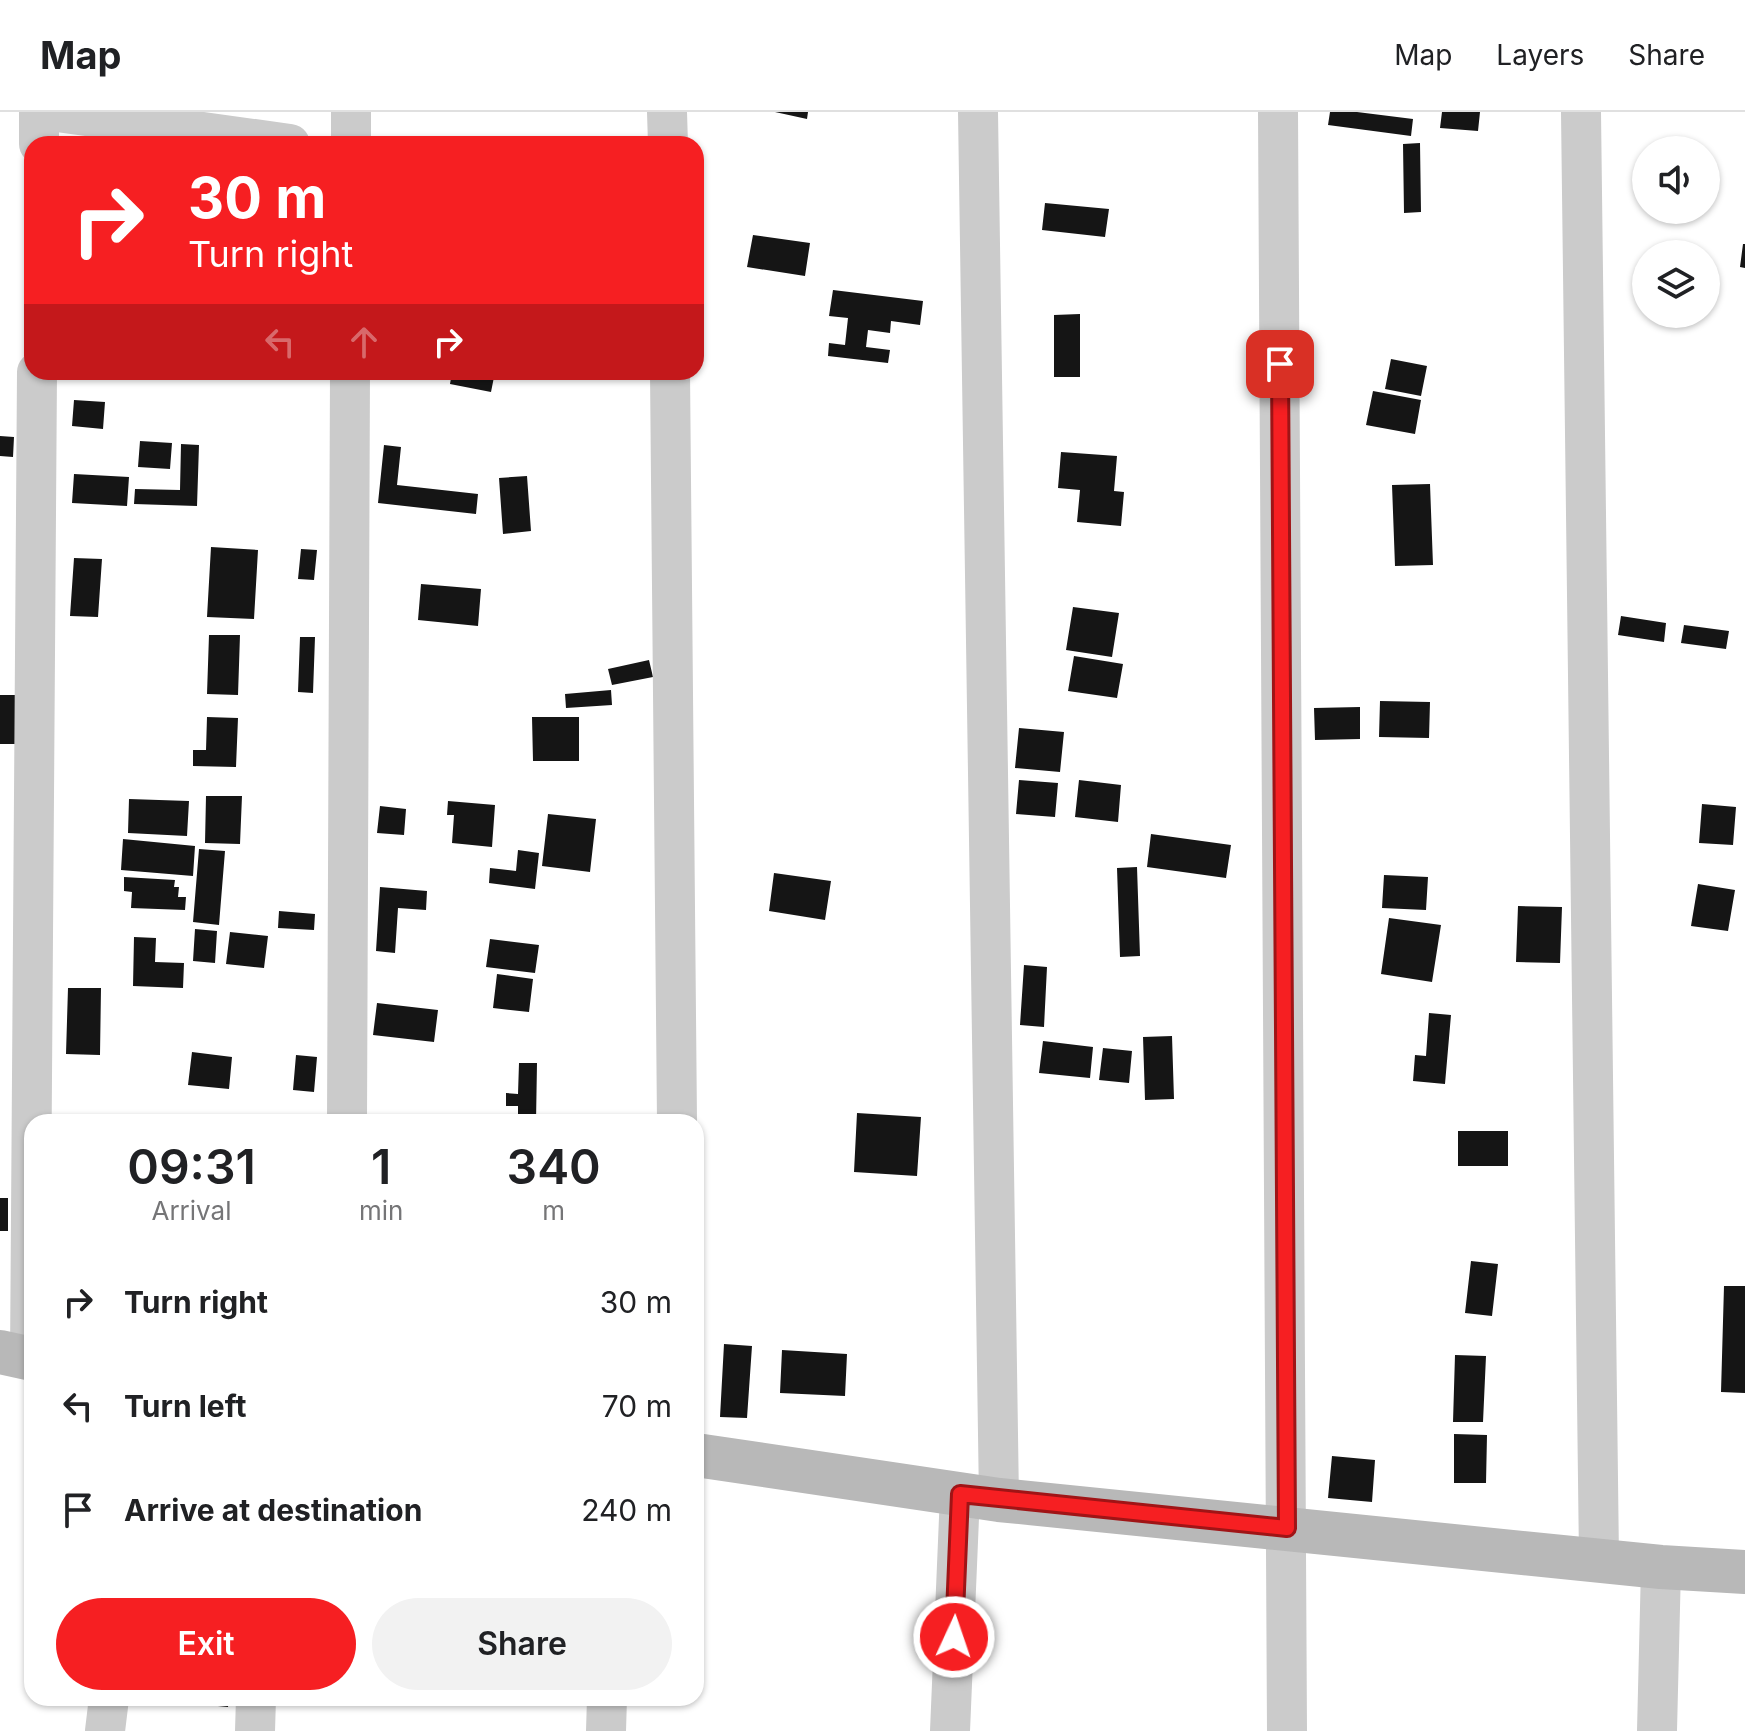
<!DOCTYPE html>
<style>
:root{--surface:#fff;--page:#f2f2f2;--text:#202124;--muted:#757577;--line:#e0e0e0;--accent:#f61f22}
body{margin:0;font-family:Inter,sans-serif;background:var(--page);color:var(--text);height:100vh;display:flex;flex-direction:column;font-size:30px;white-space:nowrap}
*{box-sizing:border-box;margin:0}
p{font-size:26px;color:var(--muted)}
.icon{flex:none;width:44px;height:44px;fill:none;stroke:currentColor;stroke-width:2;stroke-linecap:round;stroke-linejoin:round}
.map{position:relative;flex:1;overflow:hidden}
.panel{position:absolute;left:24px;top:1002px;width:680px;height:592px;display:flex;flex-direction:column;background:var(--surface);border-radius:24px;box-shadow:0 2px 6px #0004}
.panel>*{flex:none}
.hud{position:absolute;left:24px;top:24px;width:680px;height:244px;border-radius:24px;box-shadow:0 2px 6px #0004;background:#f61f22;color:#fff;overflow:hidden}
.controls{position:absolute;left:1632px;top:24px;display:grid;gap:16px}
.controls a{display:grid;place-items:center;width:88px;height:88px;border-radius:50%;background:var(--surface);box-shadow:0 2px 6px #0004;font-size:40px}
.pin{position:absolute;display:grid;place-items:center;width:68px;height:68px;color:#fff;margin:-34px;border-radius:16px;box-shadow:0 4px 12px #0006}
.me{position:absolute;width:88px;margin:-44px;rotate:3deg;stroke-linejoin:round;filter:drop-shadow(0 0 6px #0008)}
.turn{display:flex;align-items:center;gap:28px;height:168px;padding:0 32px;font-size:36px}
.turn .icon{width:104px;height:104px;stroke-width:2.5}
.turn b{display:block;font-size:56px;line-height:68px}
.lanes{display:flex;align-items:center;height:76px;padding:0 32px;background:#0003;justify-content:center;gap:40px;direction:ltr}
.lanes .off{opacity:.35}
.eta{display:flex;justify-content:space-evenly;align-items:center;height:136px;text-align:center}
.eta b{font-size:48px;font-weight:600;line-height:56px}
.primary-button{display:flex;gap:16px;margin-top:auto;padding:16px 32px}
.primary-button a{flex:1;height:92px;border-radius:48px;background:var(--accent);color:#fff;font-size:32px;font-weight:600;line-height:92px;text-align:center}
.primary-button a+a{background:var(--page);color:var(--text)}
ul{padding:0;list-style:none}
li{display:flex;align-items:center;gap:24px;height:104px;padding:0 32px}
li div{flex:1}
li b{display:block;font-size:30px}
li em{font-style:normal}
header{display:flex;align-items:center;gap:48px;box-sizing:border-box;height:112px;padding:0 40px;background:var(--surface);border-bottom:2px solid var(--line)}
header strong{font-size:38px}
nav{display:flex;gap:44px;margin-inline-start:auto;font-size:28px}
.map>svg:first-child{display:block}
</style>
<header>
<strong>Map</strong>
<nav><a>Map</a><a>Layers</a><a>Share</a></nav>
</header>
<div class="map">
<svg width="1745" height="1619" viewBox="0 0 1745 1619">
<rect width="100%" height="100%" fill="#fff"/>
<!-- building -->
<path fill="#151515" d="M 775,0 L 808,0 L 807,7 Z
M 1330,0 L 1357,0 L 1413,7 L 1411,24 L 1328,13 Z
M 1442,0 L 1480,0 L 1478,19 L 1440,16 Z
M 73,26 L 104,30 L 104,32 L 72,32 Z
M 1420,31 L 1421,100 L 1404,101 L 1403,32 Z
M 1045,91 L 1109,97 L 1105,125 L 1042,118 Z
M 753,123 L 810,131 L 805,164 L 747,155 Z
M 1743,132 L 1745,132 L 1745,156 L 1740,155 Z
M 833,178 L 923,189 L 920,213 L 891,209 L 890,221 L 868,218 L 866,235 L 890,238 L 888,251 L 828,244 L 829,231 L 845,233 L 848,206 L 829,204 Z
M 1080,202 L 1080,265 L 1054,265 L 1054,203 Z
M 1391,247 L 1427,254 L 1421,284 L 1385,277 Z
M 452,260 L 494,265 L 491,280 L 450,272 Z
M 1373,279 L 1421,288 L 1415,322 L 1366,313 Z
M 74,288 L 105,290 L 103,317 L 72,314 Z
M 0,324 L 14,325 L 13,345 L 0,344 Z
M 140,329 L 172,331 L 170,357 L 138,355 Z
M 181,332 L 199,333 L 197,394 L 134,392 L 135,377 L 180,378 Z
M 384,333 L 401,335 L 397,373 L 478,382 L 476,402 L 378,391 Z
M 1061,340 L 1117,344 L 1114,379 L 1124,380 L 1121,414 L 1077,410 L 1080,378 L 1058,376 Z
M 74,362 L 129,365 L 127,394 L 72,391 Z
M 527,364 L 531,419 L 503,422 L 499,366 Z
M 1430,372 L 1433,453 L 1395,454 L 1392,373 Z
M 211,435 L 258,438 L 254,507 L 207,505 Z
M 301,437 L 317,438 L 314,468 L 298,467 Z
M 74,446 L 102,447 L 98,505 L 70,504 Z
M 421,472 L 481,477 L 478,514 L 418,508 Z
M 1073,495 L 1119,501 L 1112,545 L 1066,538 Z
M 1621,504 L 1666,511 L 1664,530 L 1618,523 Z
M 1684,513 L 1729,519 L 1726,537 L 1681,531 Z
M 209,523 L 240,523 L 238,583 L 207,582 Z
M 300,525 L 315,525 L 313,581 L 298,580 Z
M 1074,544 L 1123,552 L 1117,586 L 1068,579 Z
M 649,548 L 653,565 L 612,573 L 608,557 Z
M 611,578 L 612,593 L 566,596 L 565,582 Z
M 0,583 L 15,583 L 16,632 L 0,632 Z
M 1380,589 L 1430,590 L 1429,626 L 1379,625 Z
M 1360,595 L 1360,627 L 1315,628 L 1314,596 Z
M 207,605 L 238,606 L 236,655 L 193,654 L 193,638 L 206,638 Z
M 532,605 L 579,605 L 579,649 L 533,649 Z
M 1019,616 L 1064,620 L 1060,660 L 1015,656 Z
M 1019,668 L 1058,671 L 1055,705 L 1016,702 Z
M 1079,668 L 1121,673 L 1118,710 L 1075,705 Z
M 206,684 L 242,684 L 240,732 L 205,731 Z
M 129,687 L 189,689 L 187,724 L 128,721 Z
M 448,689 L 495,693 L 492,735 L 452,731 L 454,703 L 447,703 Z
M 1702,692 L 1736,695 L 1733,733 L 1699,731 Z
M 380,694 L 406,697 L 404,723 L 377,721 Z
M 548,702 L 596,707 L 590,760 L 542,754 Z
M 1151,722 L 1231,733 L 1226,766 L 1147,755 Z
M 123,727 L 195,734 L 193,764 L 121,758 Z
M 199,737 L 225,739 L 219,813 L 193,810 Z
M 518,738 L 539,741 L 535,777 L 489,771 L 490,756 L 516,759 Z
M 1137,755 L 1140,844 L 1120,845 L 1117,756 Z
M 774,761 L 831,769 L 825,808 L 769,799 Z
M 1384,763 L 1428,765 L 1426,798 L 1382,796 Z
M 124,765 L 175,768 L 174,775 L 179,775 L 178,785 L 186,785 L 185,798 L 131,796 L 132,780 L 124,779 Z
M 1698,772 L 1735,778 L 1728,819 L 1691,814 Z
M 380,775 L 427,779 L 426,798 L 398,796 L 395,841 L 376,839 Z
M 1518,794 L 1562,795 L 1560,851 L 1516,850 Z
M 279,799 L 315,802 L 314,818 L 278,816 Z
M 1389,806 L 1441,813 L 1432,870 L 1381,862 Z
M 195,817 L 217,819 L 215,851 L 193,849 Z
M 230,820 L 268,824 L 264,856 L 226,852 Z
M 134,825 L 156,826 L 155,850 L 184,851 L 183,876 L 133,874 Z
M 490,827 L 539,833 L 535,861 L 486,855 Z
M 1024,853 L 1047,855 L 1044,915 L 1020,913 Z
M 497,862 L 533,867 L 529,900 L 493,896 Z
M 68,876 L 101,876 L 100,943 L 66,942 Z
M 377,891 L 438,898 L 434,930 L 373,923 Z
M 1429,901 L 1451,903 L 1445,972 L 1413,969 L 1415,943 L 1426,944 Z
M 1172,924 L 1174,987 L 1145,988 L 1143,925 Z
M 1043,929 L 1093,935 L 1090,966 L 1039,961 Z
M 1103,936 L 1132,939 L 1129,971 L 1099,968 Z
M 192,940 L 232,945 L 229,977 L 188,973 Z
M 296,943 L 317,945 L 314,980 L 293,978 Z
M 519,951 L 537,951 L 536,1010 L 518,1010 L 518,994 L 506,994 L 506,981 L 518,982 Z
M 857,1001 L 921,1005 L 917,1064 L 854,1060 Z
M 1458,1019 L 1508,1019 L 1508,1054 L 1458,1054 Z
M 0,1086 L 8,1086 L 8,1119 L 0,1119 Z
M 1471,1149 L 1498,1152 L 1492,1204 L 1465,1201 Z
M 1724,1174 L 1745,1174 L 1745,1281 L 1721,1280 Z
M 724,1232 L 752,1234 L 747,1306 L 720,1305 Z
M 782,1238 L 847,1242 L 845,1284 L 780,1281 Z
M 1455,1243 L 1486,1244 L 1483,1310 L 1453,1310 Z
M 1454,1322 L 1487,1323 L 1486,1371 L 1454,1371 Z
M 1332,1344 L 1375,1348 L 1372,1390 L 1328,1386 Z
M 157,1586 L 229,1586 L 228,1595 L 157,1588 Z"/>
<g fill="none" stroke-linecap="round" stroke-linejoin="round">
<!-- street -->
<path stroke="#cbcbcb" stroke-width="40" d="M 57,0 L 290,32
M 667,0 L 668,32
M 978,0 L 999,1388
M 1278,0 L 1287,1619
M 1581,0 L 1599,1447
M 39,32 L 39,0
M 351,32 L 351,0
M 670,260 L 677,1010
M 347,1010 L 350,260
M 30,1247 L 37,260
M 105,1619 L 109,1586
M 255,1619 L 256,1586
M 606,1619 L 607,1586
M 950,1619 L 960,1382
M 1657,1619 L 1661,1455"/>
<!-- secondary -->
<path stroke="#b8b8b8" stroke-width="44" d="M 0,1240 L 32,1247
M 696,1343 L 999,1388 L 1661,1455 L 1745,1460"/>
</g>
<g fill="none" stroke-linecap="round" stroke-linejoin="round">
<defs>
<path id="route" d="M 954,1525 L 960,1382 L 1287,1416 L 1280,252"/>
</defs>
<!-- route casing -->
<use href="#route" stroke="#a01416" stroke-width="20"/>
<!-- route -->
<use href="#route" stroke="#f61f22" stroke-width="14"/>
</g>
</svg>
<div class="controls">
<a><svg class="icon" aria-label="sound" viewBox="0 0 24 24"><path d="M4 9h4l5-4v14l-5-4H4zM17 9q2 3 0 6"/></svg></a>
<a><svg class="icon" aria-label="layers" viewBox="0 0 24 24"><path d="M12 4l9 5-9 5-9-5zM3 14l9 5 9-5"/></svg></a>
</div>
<div class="pin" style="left:1280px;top:252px;background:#d93025"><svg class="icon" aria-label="arrive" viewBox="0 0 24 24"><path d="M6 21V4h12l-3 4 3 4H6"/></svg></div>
<svg class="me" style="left:954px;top:1525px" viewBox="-20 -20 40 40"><circle r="17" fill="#f61f22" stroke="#fff" stroke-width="3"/><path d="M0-11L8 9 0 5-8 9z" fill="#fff"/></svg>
<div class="hud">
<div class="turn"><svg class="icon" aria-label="right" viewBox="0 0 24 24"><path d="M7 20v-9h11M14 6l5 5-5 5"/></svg><div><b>30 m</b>Turn right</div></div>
<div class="lanes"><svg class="icon off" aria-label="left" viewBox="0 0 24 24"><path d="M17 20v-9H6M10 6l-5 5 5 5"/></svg><svg class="icon off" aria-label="ahead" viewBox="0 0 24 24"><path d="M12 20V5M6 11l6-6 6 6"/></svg><svg class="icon" aria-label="right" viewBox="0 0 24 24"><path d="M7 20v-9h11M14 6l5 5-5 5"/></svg></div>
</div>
<section class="panel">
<div class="eta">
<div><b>09:31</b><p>Arrival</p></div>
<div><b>1</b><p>min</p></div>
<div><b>340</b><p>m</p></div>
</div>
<ul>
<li><svg class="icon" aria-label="right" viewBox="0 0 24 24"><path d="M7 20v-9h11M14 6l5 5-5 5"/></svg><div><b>Turn right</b></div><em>30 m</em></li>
<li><svg class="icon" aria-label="left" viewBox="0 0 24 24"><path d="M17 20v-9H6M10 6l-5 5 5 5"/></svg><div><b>Turn left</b></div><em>70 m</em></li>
<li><svg class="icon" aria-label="arrive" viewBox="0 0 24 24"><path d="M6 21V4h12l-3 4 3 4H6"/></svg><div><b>Arrive at destination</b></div><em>240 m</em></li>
</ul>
<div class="primary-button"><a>Exit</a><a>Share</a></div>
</section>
</div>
